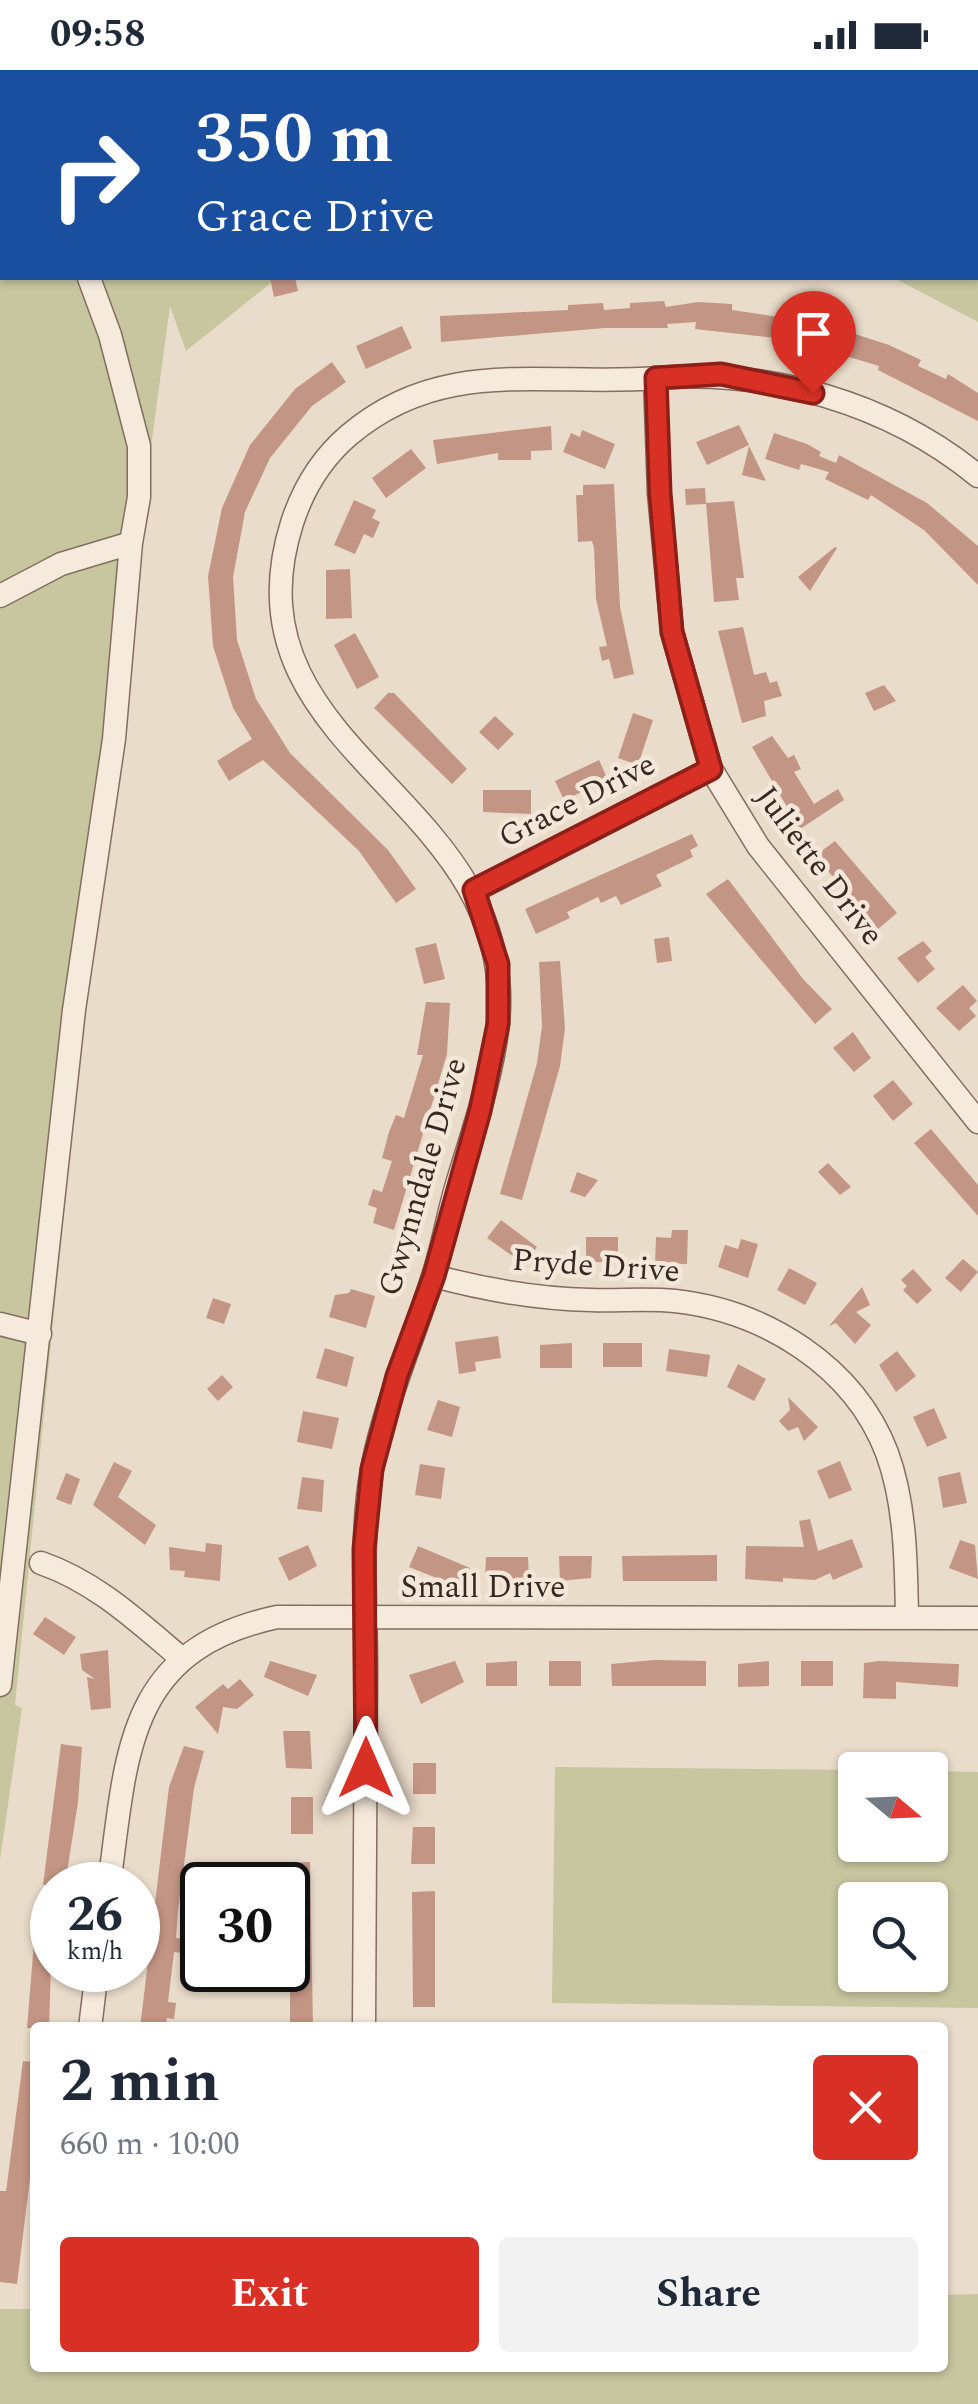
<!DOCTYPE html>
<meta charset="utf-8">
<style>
:root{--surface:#fff;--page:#f2f2f3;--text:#1f2937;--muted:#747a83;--accent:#d93025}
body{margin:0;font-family:Spectral,serif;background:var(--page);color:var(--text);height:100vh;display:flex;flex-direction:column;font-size:38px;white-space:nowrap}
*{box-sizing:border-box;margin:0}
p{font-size:32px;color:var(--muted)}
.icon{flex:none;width:55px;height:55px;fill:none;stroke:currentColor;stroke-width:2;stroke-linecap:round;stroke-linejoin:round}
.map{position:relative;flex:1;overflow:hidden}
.side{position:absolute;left:30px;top:1952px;width:918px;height:350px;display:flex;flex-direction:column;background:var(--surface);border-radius:10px;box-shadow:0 2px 8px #0004}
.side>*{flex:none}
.top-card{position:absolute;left:0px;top:0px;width:980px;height:210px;box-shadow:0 2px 8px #0004;background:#1a4fa0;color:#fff;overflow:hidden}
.needle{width:65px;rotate:109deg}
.buttons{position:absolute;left:838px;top:1682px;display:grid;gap:20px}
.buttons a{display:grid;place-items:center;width:110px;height:110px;border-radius:10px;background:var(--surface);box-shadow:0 2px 8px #0004;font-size:50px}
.speed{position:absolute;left:30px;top:1792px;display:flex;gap:20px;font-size:50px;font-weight:700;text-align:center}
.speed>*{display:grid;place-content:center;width:130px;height:130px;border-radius:50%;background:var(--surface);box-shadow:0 2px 8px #0004;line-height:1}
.speed small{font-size:25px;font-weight:400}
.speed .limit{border:5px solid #111;border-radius:15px;background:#fff;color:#111}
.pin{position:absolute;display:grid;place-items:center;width:85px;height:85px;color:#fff;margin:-102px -42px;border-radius:50% 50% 50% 0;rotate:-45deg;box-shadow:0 0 10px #0007}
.pin .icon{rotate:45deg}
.me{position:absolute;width:110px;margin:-55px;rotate:0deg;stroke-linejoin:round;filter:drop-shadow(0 0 8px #0008)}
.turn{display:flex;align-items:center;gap:35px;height:210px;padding:0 30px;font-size:45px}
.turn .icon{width:130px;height:130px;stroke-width:2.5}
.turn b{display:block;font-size:70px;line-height:85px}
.round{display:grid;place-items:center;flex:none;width:105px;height:105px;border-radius:10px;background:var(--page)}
.head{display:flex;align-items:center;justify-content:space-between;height:170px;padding:0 30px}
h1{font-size:60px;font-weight:700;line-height:75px}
.action{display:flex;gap:20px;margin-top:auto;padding:20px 30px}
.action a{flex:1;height:115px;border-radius:10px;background:var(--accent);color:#fff;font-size:40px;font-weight:700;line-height:115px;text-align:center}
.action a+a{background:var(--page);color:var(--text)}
.status{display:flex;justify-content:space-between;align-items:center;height:70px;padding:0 50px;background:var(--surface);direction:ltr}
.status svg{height:28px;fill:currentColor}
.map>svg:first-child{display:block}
</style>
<div class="status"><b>09:58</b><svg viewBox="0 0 49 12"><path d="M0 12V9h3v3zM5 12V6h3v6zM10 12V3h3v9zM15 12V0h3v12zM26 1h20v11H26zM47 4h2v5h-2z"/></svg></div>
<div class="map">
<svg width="978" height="2334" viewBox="0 0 978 2334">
<rect width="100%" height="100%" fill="#eadcca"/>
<!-- green -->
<path fill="#c7c69f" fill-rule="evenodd" d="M 0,0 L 949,2 L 2,2 L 2,208 L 277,208 L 186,281 L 170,236 L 110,679 L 15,1635 L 22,1638 L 0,1790 Z
M 978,20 L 978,252 L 894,208 L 978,208 Z
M 555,1697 L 855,1700 L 855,1775 L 930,1775 L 930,1701 L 978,1702 L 978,1938 L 552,1933 ZM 930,1830 L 930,1905 L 855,1905 L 855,1830 Z
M 978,2224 L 978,2334 L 0,2334 L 0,2239 L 35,2239 L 35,2298 L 942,2298 L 943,2225 Z"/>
<!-- building -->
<path fill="#c39584" d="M 270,208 L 295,208 L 298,221 L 274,227 Z
M 664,231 L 666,237 L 698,232 L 732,234 L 732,240 L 824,254 L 889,275 L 921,290 L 918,296 L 946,309 L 948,304 L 978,323 L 978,351 L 878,300 L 879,296 L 793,270 L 695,259 L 696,252 L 667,254 L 668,258 L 605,258 L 441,272 L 440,246 L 568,240 L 568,235 L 603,233 L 604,240 L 630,238 L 630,233 Z
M 402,256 L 412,278 L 366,299 L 356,276 Z
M 332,292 L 346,312 L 312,336 L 270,388 L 245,442 L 233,507 L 237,570 L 256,629 L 290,683 L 388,780 L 416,819 L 396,833 L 359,781 L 263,690 L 229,711 L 217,691 L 252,669 L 233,638 L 213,576 L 208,506 L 222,438 L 250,375 L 295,319 Z
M 739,355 L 749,375 L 707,395 L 696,372 Z
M 551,356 L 552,380 L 531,381 L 531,390 L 498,390 L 498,383 L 437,394 L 433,370 Z
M 582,360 L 615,374 L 605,399 L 563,382 L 571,363 L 580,367 Z
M 774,363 L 807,374 L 821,382 L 819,386 L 836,393 L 839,385 L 927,433 L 978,476 L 978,515 L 924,460 L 871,425 L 868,430 L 825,409 L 829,402 L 801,394 L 799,400 L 765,389 Z
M 749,376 L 766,411 L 742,405 Z
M 411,379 L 426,398 L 386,428 L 372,408 Z
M 614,414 L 620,537 L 634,604 L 614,609 L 609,589 L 602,591 L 599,577 L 607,576 L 596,529 L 594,478 L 592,471 L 578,472 L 576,425 L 583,425 L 583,415 Z
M 705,418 L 706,434 L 686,435 L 685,419 Z
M 354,430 L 376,440 L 372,448 L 380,452 L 373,468 L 364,464 L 355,484 L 334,475 Z
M 734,431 L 744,508 L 736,508 L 739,530 L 714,532 L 706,433 Z
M 835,477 L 837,478 L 810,521 L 798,507 Z
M 350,499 L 352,548 L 326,549 L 326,500 Z
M 743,557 L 754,605 L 766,602 L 770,613 L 777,611 L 782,626 L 764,631 L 766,646 L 742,653 L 718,561 Z
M 355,563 L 379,607 L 357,619 L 334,575 Z
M 884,615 L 896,631 L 874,641 L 865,623 Z
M 388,623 L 394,623 L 467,699 L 452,714 L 374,638 Z
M 633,643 L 653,650 L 638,695 L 618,688 Z
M 495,646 L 514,664 L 498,680 L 479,662 Z
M 772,666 L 788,688 L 794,685 L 801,699 L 794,702 L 814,734 L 838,719 L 844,730 L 800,759 L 752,677 Z
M 599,690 L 608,710 L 564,730 L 555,711 Z
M 483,720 L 531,720 L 531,744 L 483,742 Z
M 692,764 L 698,776 L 690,780 L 693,787 L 656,805 L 662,816 L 621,835 L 616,826 L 601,833 L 598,827 L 567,842 L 570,848 L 536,864 L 525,839 Z
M 835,771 L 897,843 L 878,859 L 815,786 Z
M 728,809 L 803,909 L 832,939 L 815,954 L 706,824 Z
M 669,867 L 672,891 L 657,893 L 654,869 Z
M 923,871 L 932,881 L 925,887 L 935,899 L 918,913 L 897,888 Z
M 436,873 L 445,909 L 424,914 L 415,878 Z
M 560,891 L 565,958 L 560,996 L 522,1130 L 500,1124 L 537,993 L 542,956 L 539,892 Z
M 963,915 L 977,931 L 969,938 L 976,946 L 959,961 L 936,938 Z
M 426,932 L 450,933 L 447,984 L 394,1160 L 373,1153 L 377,1138 L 368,1135 L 373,1119 L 382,1122 L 392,1091 L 382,1088 L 389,1062 L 396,1045 L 404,1048 L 423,985 L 417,985 Z
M 853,962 L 871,988 L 854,1002 L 833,978 Z
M 893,1010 L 913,1034 L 893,1051 L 873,1026 Z
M 931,1059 L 978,1115 L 978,1146 L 914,1073 Z
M 828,1093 L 851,1117 L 840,1125 L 818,1102 Z
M 577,1102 L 598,1110 L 585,1127 L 570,1122 Z
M 501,1150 L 537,1177 L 524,1194 L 487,1168 Z
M 672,1160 L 688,1160 L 687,1194 L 655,1193 L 656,1167 L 671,1168 Z
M 586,1167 L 618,1167 L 618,1192 L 586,1192 Z
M 741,1169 L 758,1174 L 748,1208 L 718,1197 L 725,1175 L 738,1179 Z
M 963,1189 L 978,1202 L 961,1222 L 945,1208 Z
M 789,1198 L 817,1213 L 805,1235 L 777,1220 Z
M 913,1199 L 932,1220 L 917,1234 L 903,1220 L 907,1216 L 901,1210 Z
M 862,1217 L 870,1235 L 856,1242 L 871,1255 L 855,1274 L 836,1253 L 829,1256 Z
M 351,1219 L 375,1226 L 366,1258 L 329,1247 L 335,1225 L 349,1223 Z
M 213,1228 L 231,1234 L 224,1254 L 206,1248 Z
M 498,1266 L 501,1288 L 475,1292 L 476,1301 L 459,1304 L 455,1272 Z
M 572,1273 L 572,1298 L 540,1298 L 540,1275 Z
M 603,1273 L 642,1273 L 642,1297 L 603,1297 Z
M 325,1278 L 354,1287 L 347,1317 L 316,1308 Z
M 669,1279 L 710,1285 L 707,1307 L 666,1301 Z
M 897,1281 L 916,1306 L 896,1322 L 879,1295 Z
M 738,1294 L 766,1309 L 754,1331 L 727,1317 Z
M 222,1305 L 233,1317 L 218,1331 L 207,1319 Z
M 788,1327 L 818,1357 L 804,1371 L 798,1357 L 788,1361 L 779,1351 L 790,1340 Z
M 438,1330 L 460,1337 L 452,1367 L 427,1360 Z
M 934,1338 L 947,1368 L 927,1377 L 913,1347 Z
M 303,1341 L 339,1348 L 332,1379 L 297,1372 Z
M 840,1391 L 852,1420 L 829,1429 L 817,1401 Z
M 114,1392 L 132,1401 L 118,1427 L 156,1455 L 145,1475 L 93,1435 Z
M 420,1394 L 445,1398 L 441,1429 L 415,1425 Z
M 960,1402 L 967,1433 L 943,1438 L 938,1407 Z
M 66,1403 L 80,1409 L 71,1435 L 56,1429 Z
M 302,1407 L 324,1410 L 322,1442 L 297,1439 Z
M 810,1449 L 818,1481 L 852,1469 L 863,1497 L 833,1510 L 830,1503 L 815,1510 L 783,1508 L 783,1512 L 745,1509 L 746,1476 L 804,1477 L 799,1451 Z
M 960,1470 L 975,1475 L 978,1509 L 949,1498 Z
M 206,1473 L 222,1475 L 220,1511 L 184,1507 L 185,1501 L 170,1500 L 169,1477 L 205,1482 Z
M 308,1475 L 317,1496 L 289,1511 L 278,1488 Z
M 418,1476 L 470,1498 L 462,1518 L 409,1497 Z
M 717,1485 L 717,1511 L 623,1511 L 622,1486 Z
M 559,1486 L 592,1486 L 591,1508 L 560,1511 Z
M 486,1487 L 528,1487 L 529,1509 L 485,1508 Z
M 45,1547 L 76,1567 L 64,1585 L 33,1564 Z
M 108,1580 L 111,1638 L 91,1640 L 87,1607 L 95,1609 L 82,1600 L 80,1584 Z
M 654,1590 L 706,1591 L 706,1616 L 612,1616 L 611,1594 Z
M 270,1591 L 317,1605 L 308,1626 L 264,1607 Z
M 455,1591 L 464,1612 L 421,1634 L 409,1605 Z
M 517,1591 L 517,1616 L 486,1616 L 486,1593 Z
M 549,1591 L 581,1591 L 581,1616 L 549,1616 Z
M 769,1591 L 769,1616 L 738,1617 L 738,1594 Z
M 801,1591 L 833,1591 L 833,1616 L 801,1616 Z
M 879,1591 L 959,1594 L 958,1617 L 896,1612 L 896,1629 L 863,1628 L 864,1593 Z
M 240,1609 L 254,1625 L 237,1639 L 223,1637 L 218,1664 L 195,1637 L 223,1614 L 228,1619 Z
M 283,1661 L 310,1661 L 312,1699 L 286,1698 Z
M 61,1674 L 82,1677 L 78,1732 L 65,1815 L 43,1815 Z
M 184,1676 L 204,1681 L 194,1718 L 178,1841 L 176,1868 L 183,1869 L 182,1883 L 174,1882 L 168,1932 L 176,1933 L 174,1949 L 167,1948 L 165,1958 L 140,1958 L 169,1717 Z
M 413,1693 L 436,1693 L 436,1724 L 413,1724 Z
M 291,1727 L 313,1727 L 313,1764 L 291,1764 Z
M 413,1757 L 435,1757 L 435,1794 L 411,1794 Z
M 310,1792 L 313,1957 L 290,1956 L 290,1830 L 284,1793 Z
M 435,1821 L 435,1937 L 413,1937 L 412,1822 Z
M 35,1860 L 52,1862 L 49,1958 L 27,1958 Z
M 23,1991 L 35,1992 L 35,2067 L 17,2214 L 0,2212 L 0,2121 L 6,2121 L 7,2114 Z"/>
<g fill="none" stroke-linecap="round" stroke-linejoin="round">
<defs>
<path id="minor" d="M 34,0 L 35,2
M 655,308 L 659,423 L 672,562 L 711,699 L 758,776 L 978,1052
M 0,526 L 61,494 L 131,473 L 139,427 L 139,376 L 110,265 L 89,208
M 474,821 L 711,699
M 434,1206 C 486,1220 536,1229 591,1230 C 619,1231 647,1228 675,1231 C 765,1241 854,1296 887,1383 C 906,1435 906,1494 907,1548
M 0,1254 L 40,1264
M 41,1493 C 96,1512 137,1551 181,1588
M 0,1615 L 74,940 L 114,669 L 131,473
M 109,1815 C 127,1684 125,1580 277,1547 L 978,1548
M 90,1958 L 97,1900
M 364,1958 C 365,1838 366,1719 366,1600 C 366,1533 360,1465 372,1399 C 385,1332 413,1271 433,1206 C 443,1176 448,1144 457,1114 C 473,1061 492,1008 498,953 C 520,725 219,684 292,453 C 303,419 322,388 349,365 C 443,285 546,317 657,308 C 770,299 889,333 978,406"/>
</defs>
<!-- minor casing -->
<use href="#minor" stroke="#846e60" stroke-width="25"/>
<!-- path -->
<path stroke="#846e60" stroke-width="2.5" stroke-dasharray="8 5" stroke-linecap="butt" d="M 0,35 L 2,35"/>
<!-- minor -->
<use href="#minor" stroke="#f5eadc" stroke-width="22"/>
</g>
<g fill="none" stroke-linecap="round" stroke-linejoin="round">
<defs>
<path id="route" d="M 366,1698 L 364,1479 L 372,1399 L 397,1306 L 434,1206 L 480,1041 L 498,954 L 498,894 L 474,820 L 711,699 L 672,562 L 660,423 L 656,308 L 721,304 L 813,323"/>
</defs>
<!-- route casing -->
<use href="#route" stroke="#8d1f18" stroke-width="25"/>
<!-- route -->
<use href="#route" stroke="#d93025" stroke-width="18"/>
</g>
<g text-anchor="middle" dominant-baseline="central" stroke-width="9" stroke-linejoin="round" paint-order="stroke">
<!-- street labels -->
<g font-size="32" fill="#372922" stroke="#f2e7d9">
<text transform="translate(577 731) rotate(-27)">Grace Drive</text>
<text transform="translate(819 796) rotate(53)">Juliette Drive</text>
<text transform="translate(423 1107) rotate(-74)">Gwynndale Drive</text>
<text transform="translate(596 1196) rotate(4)">Pryde Drive</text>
<text x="483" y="1517">Small Drive</text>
</g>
</g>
</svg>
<div class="buttons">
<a><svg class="needle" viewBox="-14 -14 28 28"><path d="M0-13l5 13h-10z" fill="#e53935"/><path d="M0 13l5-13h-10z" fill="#747a83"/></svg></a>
<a><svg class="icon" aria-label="search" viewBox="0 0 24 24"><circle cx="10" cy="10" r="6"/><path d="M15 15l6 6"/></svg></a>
</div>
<div class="speed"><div>26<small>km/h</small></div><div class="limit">30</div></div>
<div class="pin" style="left:813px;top:323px;background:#d93025"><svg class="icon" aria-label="arrive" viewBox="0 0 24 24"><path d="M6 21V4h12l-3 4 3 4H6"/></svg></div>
<svg class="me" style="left:366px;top:1698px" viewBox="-20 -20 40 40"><path d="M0-17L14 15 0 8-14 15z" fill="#d93025" stroke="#fff" stroke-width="4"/></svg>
<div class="top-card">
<div class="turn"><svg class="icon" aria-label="right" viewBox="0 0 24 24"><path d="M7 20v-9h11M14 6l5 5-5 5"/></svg><div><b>350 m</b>Grace Drive</div></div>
</div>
<section class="side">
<div class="head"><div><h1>2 min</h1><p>660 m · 10:00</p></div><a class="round" style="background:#d93025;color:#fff"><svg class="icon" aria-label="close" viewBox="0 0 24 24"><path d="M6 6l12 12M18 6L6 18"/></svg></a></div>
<div class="action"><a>Exit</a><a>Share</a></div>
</section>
</div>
